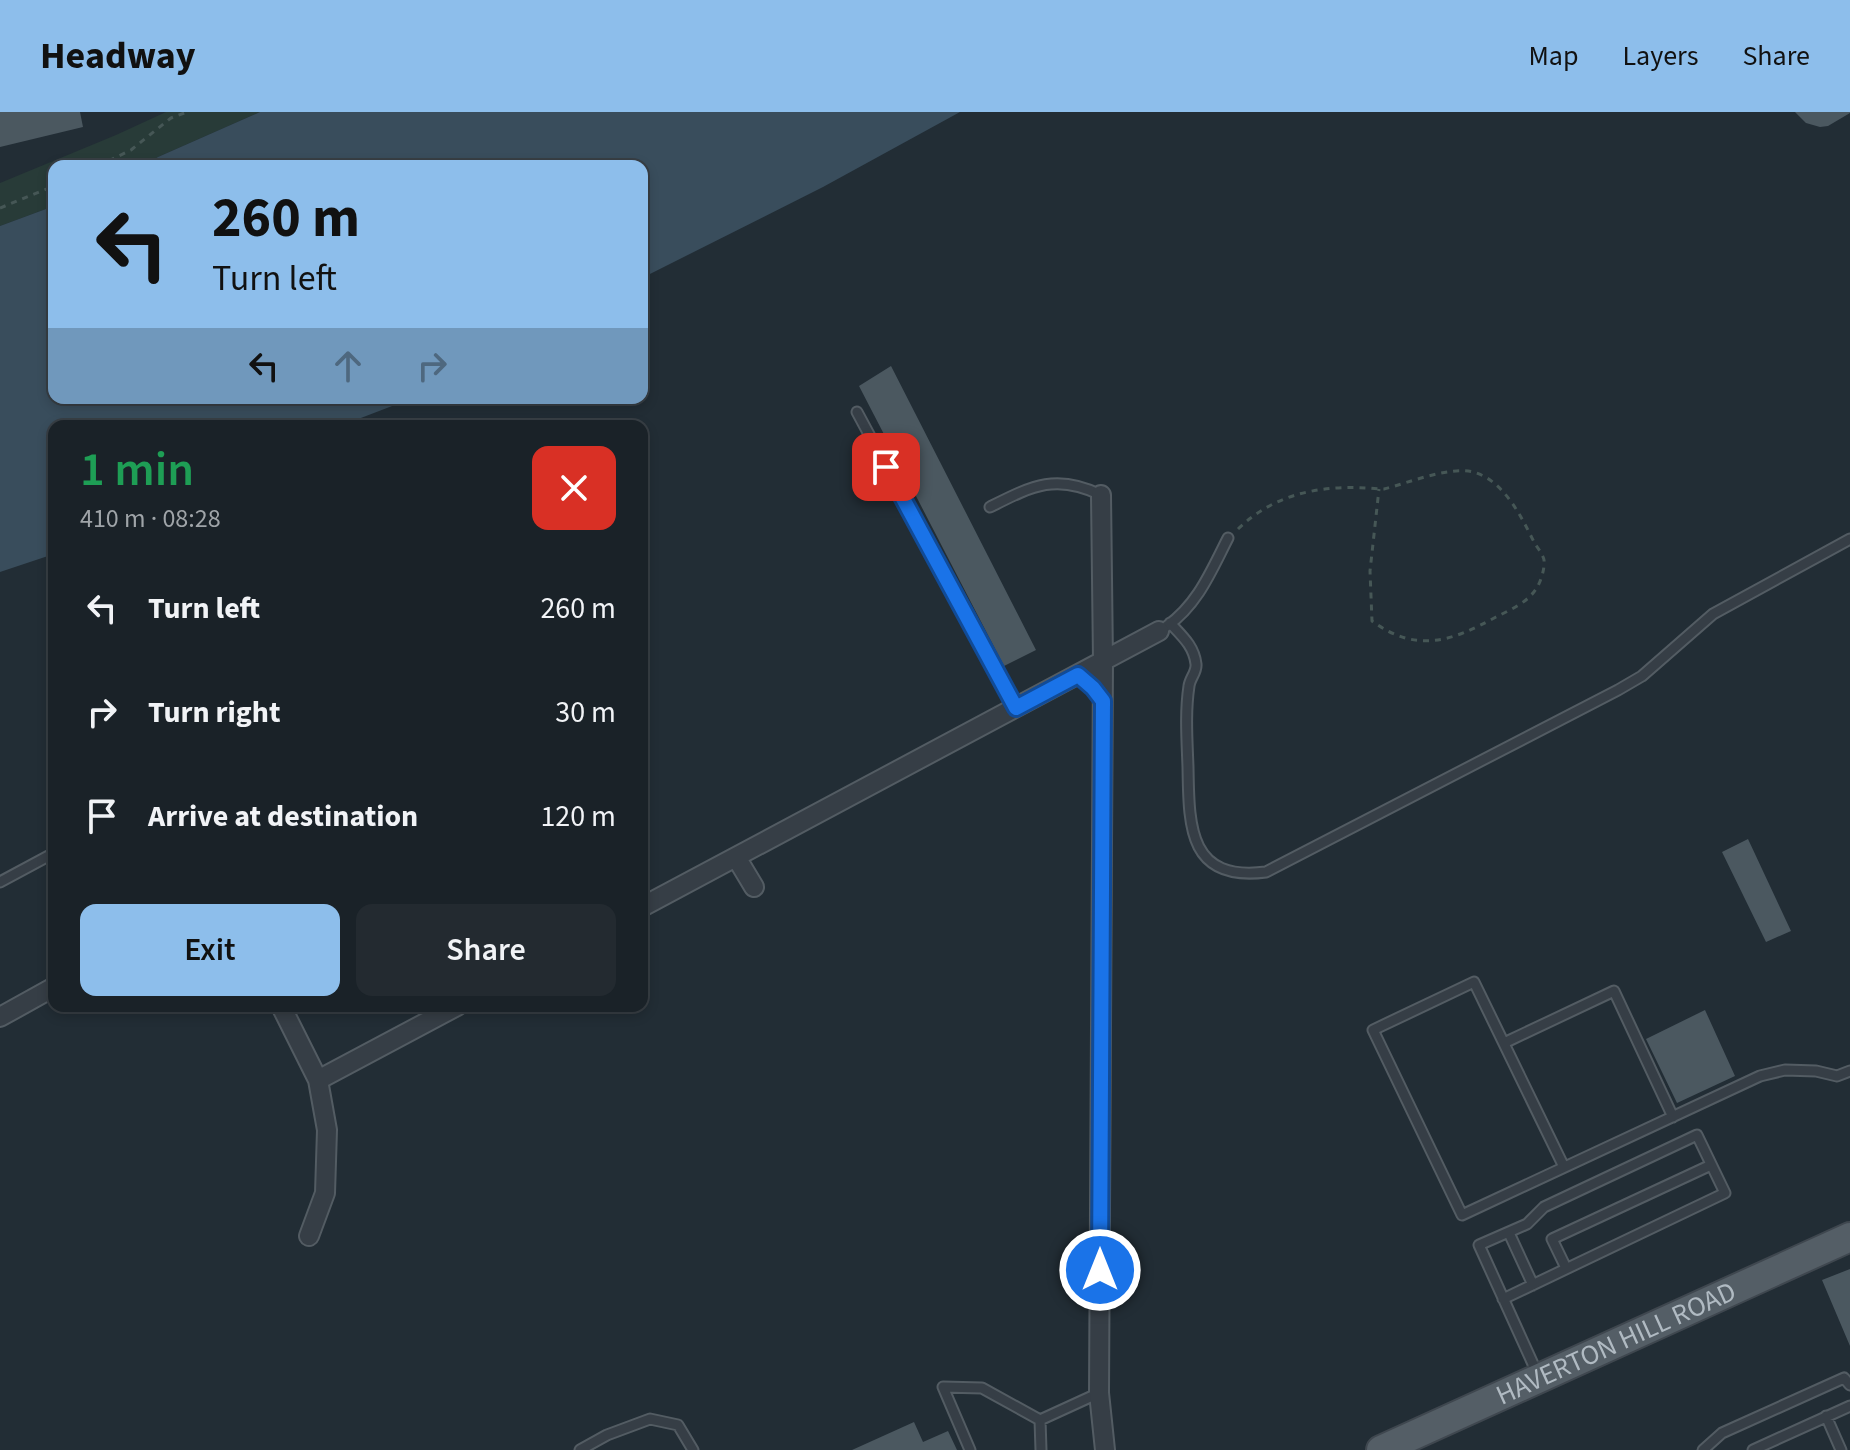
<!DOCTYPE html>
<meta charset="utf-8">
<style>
:root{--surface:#1a2228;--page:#232a30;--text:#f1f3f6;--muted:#9fa4a8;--line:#383f45;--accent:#8dbeeb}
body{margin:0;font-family:"Source Sans 3",sans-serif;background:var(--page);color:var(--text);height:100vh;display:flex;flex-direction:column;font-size:30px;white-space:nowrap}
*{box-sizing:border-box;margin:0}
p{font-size:26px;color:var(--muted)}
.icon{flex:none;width:44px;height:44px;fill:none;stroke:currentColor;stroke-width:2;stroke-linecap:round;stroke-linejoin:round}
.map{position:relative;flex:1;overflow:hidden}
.details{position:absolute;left:48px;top:308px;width:600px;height:592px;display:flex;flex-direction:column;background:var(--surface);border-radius:16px;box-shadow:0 4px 12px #0003,0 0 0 2px var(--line)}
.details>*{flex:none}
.banner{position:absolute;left:48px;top:48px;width:600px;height:244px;border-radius:16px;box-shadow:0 4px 12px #0003,0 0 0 2px var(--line);background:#8dbeeb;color:#111;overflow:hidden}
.pin{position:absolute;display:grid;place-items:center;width:68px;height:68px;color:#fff;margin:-34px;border-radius:16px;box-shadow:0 4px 12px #0006}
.me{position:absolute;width:88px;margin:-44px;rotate:0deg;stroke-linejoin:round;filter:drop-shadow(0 0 6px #0008)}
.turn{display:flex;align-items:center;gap:28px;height:168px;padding:0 32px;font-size:36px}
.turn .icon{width:104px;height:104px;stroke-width:2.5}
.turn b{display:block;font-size:56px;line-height:68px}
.lanes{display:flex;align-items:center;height:76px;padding:0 32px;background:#0003;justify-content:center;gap:40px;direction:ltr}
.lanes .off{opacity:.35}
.round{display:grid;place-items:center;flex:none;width:84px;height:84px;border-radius:16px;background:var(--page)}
.headline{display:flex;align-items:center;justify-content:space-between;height:136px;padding:0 32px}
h1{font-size:48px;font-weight:600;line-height:60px;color:#1e9e55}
.action{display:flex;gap:16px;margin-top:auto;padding:16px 32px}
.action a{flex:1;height:92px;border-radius:16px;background:var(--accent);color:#111;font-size:32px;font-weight:600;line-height:92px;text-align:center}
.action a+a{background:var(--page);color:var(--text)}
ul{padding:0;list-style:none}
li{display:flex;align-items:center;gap:24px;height:104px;padding:0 32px}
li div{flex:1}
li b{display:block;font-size:30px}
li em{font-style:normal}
header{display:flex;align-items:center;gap:48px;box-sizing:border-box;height:112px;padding:0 40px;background:var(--accent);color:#111}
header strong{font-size:38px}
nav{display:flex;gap:44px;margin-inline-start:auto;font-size:28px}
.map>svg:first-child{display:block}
</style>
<header>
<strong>Headway</strong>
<nav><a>Map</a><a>Layers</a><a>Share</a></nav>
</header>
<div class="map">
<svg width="1850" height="1338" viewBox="0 0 1850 1338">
<rect width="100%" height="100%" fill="#222d35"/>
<!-- green -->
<path fill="#283b38" d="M 166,0 L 260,0 L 158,45 L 143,54 L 54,54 L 54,94 L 0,114 L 0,71 L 116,23 Z"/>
<!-- water -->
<path fill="#394d5c" d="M 260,0 L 960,0 L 823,75 L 642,166 L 642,54 L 143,54 L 158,45 Z
M 54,94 L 54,286 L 413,286 L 340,314 L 54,314 L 54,442 L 0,460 L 0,114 Z"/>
<!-- building -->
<path fill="#4b5860" d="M 0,0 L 80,0 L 83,15 L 0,35 Z
M 1795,0 L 1850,0 L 1850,1 L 1828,14 L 1820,15 L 1806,11 Z
M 891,254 L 1036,538 L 1004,554 L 859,274 Z
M 1748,727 L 1791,819 L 1766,830 L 1722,740 Z
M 1705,898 L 1735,964 L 1677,991 L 1646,927 Z
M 1850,1157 L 1850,1234 L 1822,1168 Z
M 914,1310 L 923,1330 L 948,1319 L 957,1338 L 852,1338 Z"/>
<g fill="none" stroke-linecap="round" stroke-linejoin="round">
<defs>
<path id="lane" d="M 857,300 L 1016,596
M 990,395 C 1032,374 1056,361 1101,383
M 1170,511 C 1182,524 1194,534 1196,552 C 1197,560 1190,566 1189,574 C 1185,600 1187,628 1188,655 C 1189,714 1188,770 1266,760 L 1618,578 L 1642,564 L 1713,502 L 1850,427
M 1167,514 C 1198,492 1211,459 1228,426
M 0,770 L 54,741
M 1504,931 L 1614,879 L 1673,1005
M 1564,1055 L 1474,870 L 1373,918 L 1462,1103 L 1760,964 L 1785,958 L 1816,959 L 1837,964 L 1850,959
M 1509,1121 L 1533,1173
M 1566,1156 L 1552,1127 L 1711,1053
M 1503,1187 L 1725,1081 L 1697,1023 L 1544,1095 L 1527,1112 L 1479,1133 L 1538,1263
M 1826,1304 L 1841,1338
M 1040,1308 L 1099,1281
M 1040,1308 L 1041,1338
M 580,1338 L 607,1323 L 650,1307 L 678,1313 L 693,1338
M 970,1338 L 943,1275 L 982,1276 L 1040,1308
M 1703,1338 L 1722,1321 L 1844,1266 L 1850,1273
M 1753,1338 L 1850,1294"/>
<path id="street" d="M 1101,383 L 1103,549 L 1099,1281 L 1105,1338
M 736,745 L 754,775
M 642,795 L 1159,519
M 281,894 L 318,968 L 327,1018 L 325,1081 L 309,1124
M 0,905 L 54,875
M 318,968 L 457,894"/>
<g id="primary">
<path id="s1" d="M 1381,1338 L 1850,1125"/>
</g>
</defs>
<!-- lane casing -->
<use href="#lane" stroke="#535c63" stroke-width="13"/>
<!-- street casing -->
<use href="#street" stroke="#535c63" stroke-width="22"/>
<!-- primary casing -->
<use href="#primary" stroke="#3f474f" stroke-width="32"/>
<!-- path -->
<path stroke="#465756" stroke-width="3" stroke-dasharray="6 6" stroke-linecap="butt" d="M 98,54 L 131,38 L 171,6 L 187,0
M 0,96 L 54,74
M 1238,417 C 1277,379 1327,372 1379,377 L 1384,377 C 1408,371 1449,354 1473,360 C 1504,368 1522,406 1535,432 C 1538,436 1543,443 1544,448 C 1545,456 1541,470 1536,477 C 1528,490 1510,498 1496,505 C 1452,529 1417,542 1372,509 L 1370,459 L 1379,377"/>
<!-- lane -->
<use href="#lane" stroke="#363e46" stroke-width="9"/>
<!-- street -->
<use href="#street" stroke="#363e46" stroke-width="18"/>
<!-- primary -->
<use href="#primary" stroke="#545e66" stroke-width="28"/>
</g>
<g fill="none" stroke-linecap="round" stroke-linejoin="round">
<defs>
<path id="route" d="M 886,355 L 1016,596 L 1078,563 L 1093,576 L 1103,589 L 1100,1158"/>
</defs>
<!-- route casing -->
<use href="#route" stroke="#114b97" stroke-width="20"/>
<!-- route -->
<use href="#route" stroke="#1a73e8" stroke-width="14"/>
</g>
<g text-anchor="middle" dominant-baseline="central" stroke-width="8" stroke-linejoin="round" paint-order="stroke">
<!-- street labels -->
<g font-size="28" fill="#b0bac2" stroke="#1b232a">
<text stroke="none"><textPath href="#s1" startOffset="258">HAVERTON HILL ROAD</textPath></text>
</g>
</g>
</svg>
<div class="pin" style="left:886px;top:355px;background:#d93025"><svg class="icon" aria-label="arrive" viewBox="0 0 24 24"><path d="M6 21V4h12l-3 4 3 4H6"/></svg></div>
<svg class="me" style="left:1100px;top:1158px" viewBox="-20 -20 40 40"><circle r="17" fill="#1a73e8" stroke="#fff" stroke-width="3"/><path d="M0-11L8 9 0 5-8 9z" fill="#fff"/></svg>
<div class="banner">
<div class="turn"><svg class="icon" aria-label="left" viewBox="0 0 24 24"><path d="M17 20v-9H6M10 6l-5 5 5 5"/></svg><div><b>260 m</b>Turn left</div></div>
<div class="lanes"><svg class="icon" aria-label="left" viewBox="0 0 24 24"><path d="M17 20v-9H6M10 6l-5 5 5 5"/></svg><svg class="icon off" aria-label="ahead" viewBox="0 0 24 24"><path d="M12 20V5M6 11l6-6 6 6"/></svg><svg class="icon off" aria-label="right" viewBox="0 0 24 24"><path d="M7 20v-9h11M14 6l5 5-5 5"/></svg></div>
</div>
<section class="details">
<div class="headline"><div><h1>1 min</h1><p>410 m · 08:28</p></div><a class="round" style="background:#d93025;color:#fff"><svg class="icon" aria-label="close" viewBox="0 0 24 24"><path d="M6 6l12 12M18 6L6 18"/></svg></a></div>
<ul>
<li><svg class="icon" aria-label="left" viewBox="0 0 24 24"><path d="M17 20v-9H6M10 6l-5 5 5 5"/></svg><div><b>Turn left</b></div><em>260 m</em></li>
<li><svg class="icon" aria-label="right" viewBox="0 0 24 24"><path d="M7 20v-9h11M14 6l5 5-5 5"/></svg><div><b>Turn right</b></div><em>30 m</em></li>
<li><svg class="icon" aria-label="arrive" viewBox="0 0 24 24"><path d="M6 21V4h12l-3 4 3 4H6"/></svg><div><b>Arrive at destination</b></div><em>120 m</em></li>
</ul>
<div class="action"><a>Exit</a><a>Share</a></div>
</section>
</div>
